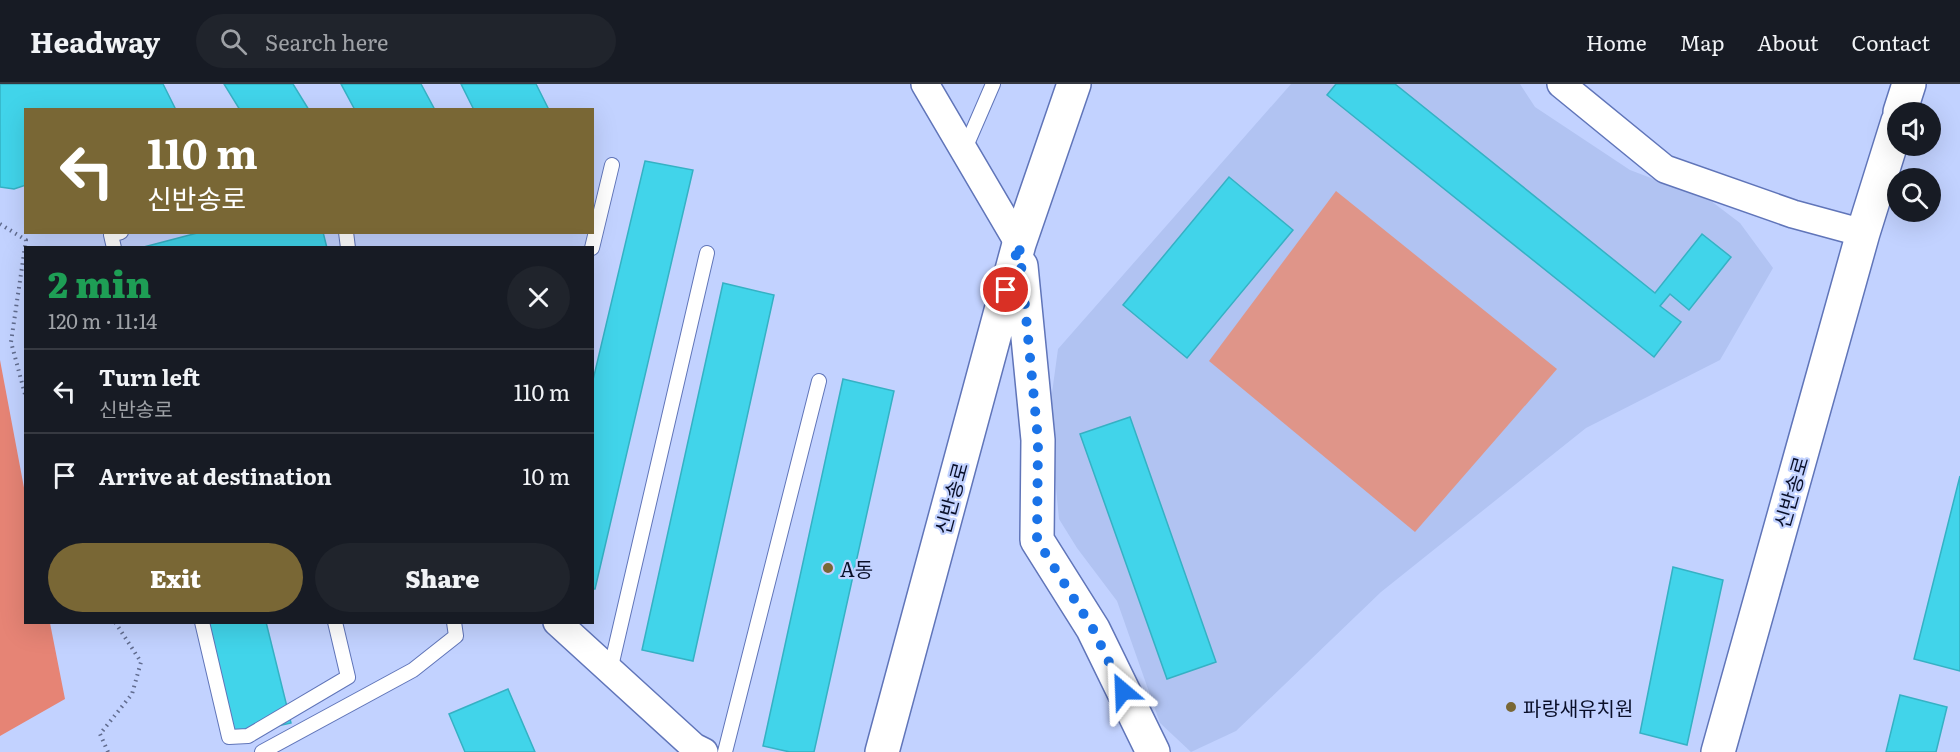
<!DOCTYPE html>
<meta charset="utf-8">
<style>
:root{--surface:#171b24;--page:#20242c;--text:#f1f3f6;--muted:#9ea1a6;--line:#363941;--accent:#796735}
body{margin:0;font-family:Literata,"Noto Sans KR",serif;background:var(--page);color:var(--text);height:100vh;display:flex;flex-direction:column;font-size:22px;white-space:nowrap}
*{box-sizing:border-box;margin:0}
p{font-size:20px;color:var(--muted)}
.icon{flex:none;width:33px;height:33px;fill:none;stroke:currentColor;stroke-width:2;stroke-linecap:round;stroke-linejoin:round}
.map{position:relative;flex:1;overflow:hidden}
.panel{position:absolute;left:24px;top:162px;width:570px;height:378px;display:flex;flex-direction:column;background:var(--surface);border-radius:0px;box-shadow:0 6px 24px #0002}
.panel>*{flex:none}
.top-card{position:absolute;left:24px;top:24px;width:570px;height:126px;border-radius:0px;box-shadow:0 6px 24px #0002;background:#796735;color:#fff;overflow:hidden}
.buttons{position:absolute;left:1887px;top:18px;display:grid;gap:12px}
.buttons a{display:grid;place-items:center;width:54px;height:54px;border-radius:50%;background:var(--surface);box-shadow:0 6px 24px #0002;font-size:30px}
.pin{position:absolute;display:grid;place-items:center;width:51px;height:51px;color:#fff;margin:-26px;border:3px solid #fff;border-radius:50%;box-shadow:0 2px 6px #0007}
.me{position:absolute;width:66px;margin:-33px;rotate:334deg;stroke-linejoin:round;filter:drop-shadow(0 0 4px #0008)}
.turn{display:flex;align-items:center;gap:21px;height:126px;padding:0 24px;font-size:27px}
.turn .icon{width:78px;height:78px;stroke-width:2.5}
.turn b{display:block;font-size:42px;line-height:51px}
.round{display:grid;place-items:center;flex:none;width:63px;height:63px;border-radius:32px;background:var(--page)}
.head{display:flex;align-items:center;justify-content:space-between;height:102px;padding:0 24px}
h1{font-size:36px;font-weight:800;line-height:45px;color:#1e9e55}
.primary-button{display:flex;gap:12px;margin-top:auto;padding:12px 24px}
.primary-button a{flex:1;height:69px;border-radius:36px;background:var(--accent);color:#fff;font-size:24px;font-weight:800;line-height:69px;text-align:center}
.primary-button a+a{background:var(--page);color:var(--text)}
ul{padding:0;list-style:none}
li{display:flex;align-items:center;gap:18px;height:84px;padding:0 24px;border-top:2px solid var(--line)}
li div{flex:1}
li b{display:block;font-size:22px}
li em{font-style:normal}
header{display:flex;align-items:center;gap:36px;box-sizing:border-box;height:84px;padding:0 30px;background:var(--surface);border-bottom:2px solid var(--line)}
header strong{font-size:28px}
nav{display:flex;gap:33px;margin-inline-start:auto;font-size:21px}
.search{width:420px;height:54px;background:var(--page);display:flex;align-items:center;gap:15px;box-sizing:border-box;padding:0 21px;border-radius:33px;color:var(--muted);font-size:22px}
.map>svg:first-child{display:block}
</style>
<header>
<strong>Headway</strong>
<div class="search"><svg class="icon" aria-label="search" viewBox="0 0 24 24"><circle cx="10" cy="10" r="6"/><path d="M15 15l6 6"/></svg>Search here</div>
<nav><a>Home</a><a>Map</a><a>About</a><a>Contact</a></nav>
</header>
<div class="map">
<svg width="1960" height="668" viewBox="0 0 1960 668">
<rect width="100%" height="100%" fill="#c2d2ff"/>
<!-- built -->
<path fill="#b1c3f2" d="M 1291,0 L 1520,0 L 1535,23 L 1630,86 L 1711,117 L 1740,139 L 1773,184 L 1720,276 L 1586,344 L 1381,508 L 1236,647 L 1191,668 L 1160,639 L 1117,517 L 1077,464 L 1059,435 L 1049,331 L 1058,265 Z"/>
<!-- green -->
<path fill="#df9589" d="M 1336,107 L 1557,285 L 1415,448 L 1209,277 Z"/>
<!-- forest -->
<path fill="#e68475" d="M 0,276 L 25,409 L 26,538 L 50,539 L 65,615 L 0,652 Z"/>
<!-- building -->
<path fill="#41d4ea" stroke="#35b1c4" stroke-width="1.5" d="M 0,0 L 163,0 L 176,26 L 26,26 L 26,101 L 14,105 L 0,103 Z
M 224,0 L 293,0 L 309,26 L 240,26 Z
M 341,0 L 421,0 L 435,26 L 355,26 Z
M 461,0 L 536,0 L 549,26 L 474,26 Z
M 1336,0 L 1395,0 L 1655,209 L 1702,150 L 1731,173 L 1689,226 L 1670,210 L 1660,222 L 1681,238 L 1654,273 L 1327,11 Z
M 645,77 L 693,86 L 595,505 L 592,505 L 592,300 Z
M 1229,93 L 1293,146 L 1187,274 L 1123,221 Z
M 201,148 L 323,148 L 327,164 L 140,164 Z
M 723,199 L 774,211 L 693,577 L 642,566 Z
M 843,295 L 894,307 L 814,668 L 790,668 L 763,662 Z
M 1130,333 L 1216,578 L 1167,595 L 1080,350 Z
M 1960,392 L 1960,587 L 1914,575 Z
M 1673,483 L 1723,496 L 1687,661 L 1640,649 Z
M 202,538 L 266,538 L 291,639 L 229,653 Z
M 508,605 L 535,668 L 465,668 L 449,630 Z
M 1900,611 L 1947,623 L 1936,668 L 1886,668 Z"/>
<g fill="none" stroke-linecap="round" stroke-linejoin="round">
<defs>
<path id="lane" d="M 964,67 L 993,0
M 346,148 L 348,164
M 114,164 L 111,151 L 121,148
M 592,164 L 612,81
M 202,538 L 229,653 L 248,652 L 348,593 L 335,538
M 610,587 L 707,169
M 262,668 L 413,586 L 456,552 L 454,538
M 725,668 L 819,297"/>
<path id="street" d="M 925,0 L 1019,160
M 1561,0 L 1665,85 L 1793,130 L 1863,149
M 557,538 L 694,663 L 704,668"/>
<path id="secondary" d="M 1900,28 L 1909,0
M 1021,182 L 1038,356 L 1037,456 L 1093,545 L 1153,668
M 882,668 L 1019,160 L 1074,0
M 1718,668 L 1863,149 L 1898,37"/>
</defs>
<!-- lane casing -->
<use href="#lane" stroke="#6075b9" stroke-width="16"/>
<!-- street casing -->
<use href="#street" stroke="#6075b9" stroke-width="30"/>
<!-- secondary casing -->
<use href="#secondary" stroke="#6075b9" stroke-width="36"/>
<!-- path -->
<path stroke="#616c8f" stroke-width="4" stroke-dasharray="1.5 4.5" stroke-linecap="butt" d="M 0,140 L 26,156 L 11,258 L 26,314
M 108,668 L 100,650 L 132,610 L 141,578 L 115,538"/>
<!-- lane -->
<use href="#lane" stroke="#fff" stroke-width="14"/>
<!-- street -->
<use href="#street" stroke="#fff" stroke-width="27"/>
<!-- secondary -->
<use href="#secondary" stroke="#fff" stroke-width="33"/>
</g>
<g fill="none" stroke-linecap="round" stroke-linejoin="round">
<!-- route -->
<path stroke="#1a73e8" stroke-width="10" stroke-dasharray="0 18" d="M 1006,206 L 1019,160 L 1038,356 L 1037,456 L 1093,545 L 1123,607"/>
</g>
<!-- markers -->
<g fill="#796735" stroke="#c2d2ff" stroke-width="2">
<circle cx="828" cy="484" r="6"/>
<circle cx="1511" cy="623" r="6"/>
</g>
<g text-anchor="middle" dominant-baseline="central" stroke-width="4.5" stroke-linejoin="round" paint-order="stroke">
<!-- street labels -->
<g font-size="20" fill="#090f29" stroke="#c2d2ff">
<text transform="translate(1790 408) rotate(-74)">신반송로</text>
<text transform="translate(950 414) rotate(-75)">신반송로</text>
</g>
<!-- poi labels -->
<g font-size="20" fill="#090f29" stroke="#c2d2ff" text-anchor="start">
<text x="840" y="484">A동</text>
<text x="1523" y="623">파랑새유치원</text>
</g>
</g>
</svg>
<div class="buttons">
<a><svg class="icon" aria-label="sound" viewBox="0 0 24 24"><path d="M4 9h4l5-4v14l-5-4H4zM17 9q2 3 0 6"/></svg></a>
<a><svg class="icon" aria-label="search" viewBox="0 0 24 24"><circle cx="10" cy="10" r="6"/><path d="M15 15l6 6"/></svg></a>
</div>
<div class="pin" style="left:1006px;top:206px;background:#d93025"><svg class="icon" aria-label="arrive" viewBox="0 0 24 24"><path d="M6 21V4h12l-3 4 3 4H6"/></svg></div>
<svg class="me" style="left:1123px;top:607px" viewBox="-20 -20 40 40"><path d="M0-17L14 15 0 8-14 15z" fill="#1a73e8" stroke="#fff" stroke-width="4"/></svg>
<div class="top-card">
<div class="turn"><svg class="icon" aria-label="left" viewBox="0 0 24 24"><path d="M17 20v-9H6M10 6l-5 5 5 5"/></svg><div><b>110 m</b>신반송로</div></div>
</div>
<section class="panel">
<div class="head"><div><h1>2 min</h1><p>120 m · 11:14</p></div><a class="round"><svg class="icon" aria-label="close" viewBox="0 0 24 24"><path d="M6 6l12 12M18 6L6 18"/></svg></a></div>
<ul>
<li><svg class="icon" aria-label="left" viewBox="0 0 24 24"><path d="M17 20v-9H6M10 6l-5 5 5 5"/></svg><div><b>Turn left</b><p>신반송로</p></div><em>110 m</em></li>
<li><svg class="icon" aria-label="arrive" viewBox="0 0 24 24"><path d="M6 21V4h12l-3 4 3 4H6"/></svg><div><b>Arrive at destination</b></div><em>10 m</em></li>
</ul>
<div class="primary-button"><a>Exit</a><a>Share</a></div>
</section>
</div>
